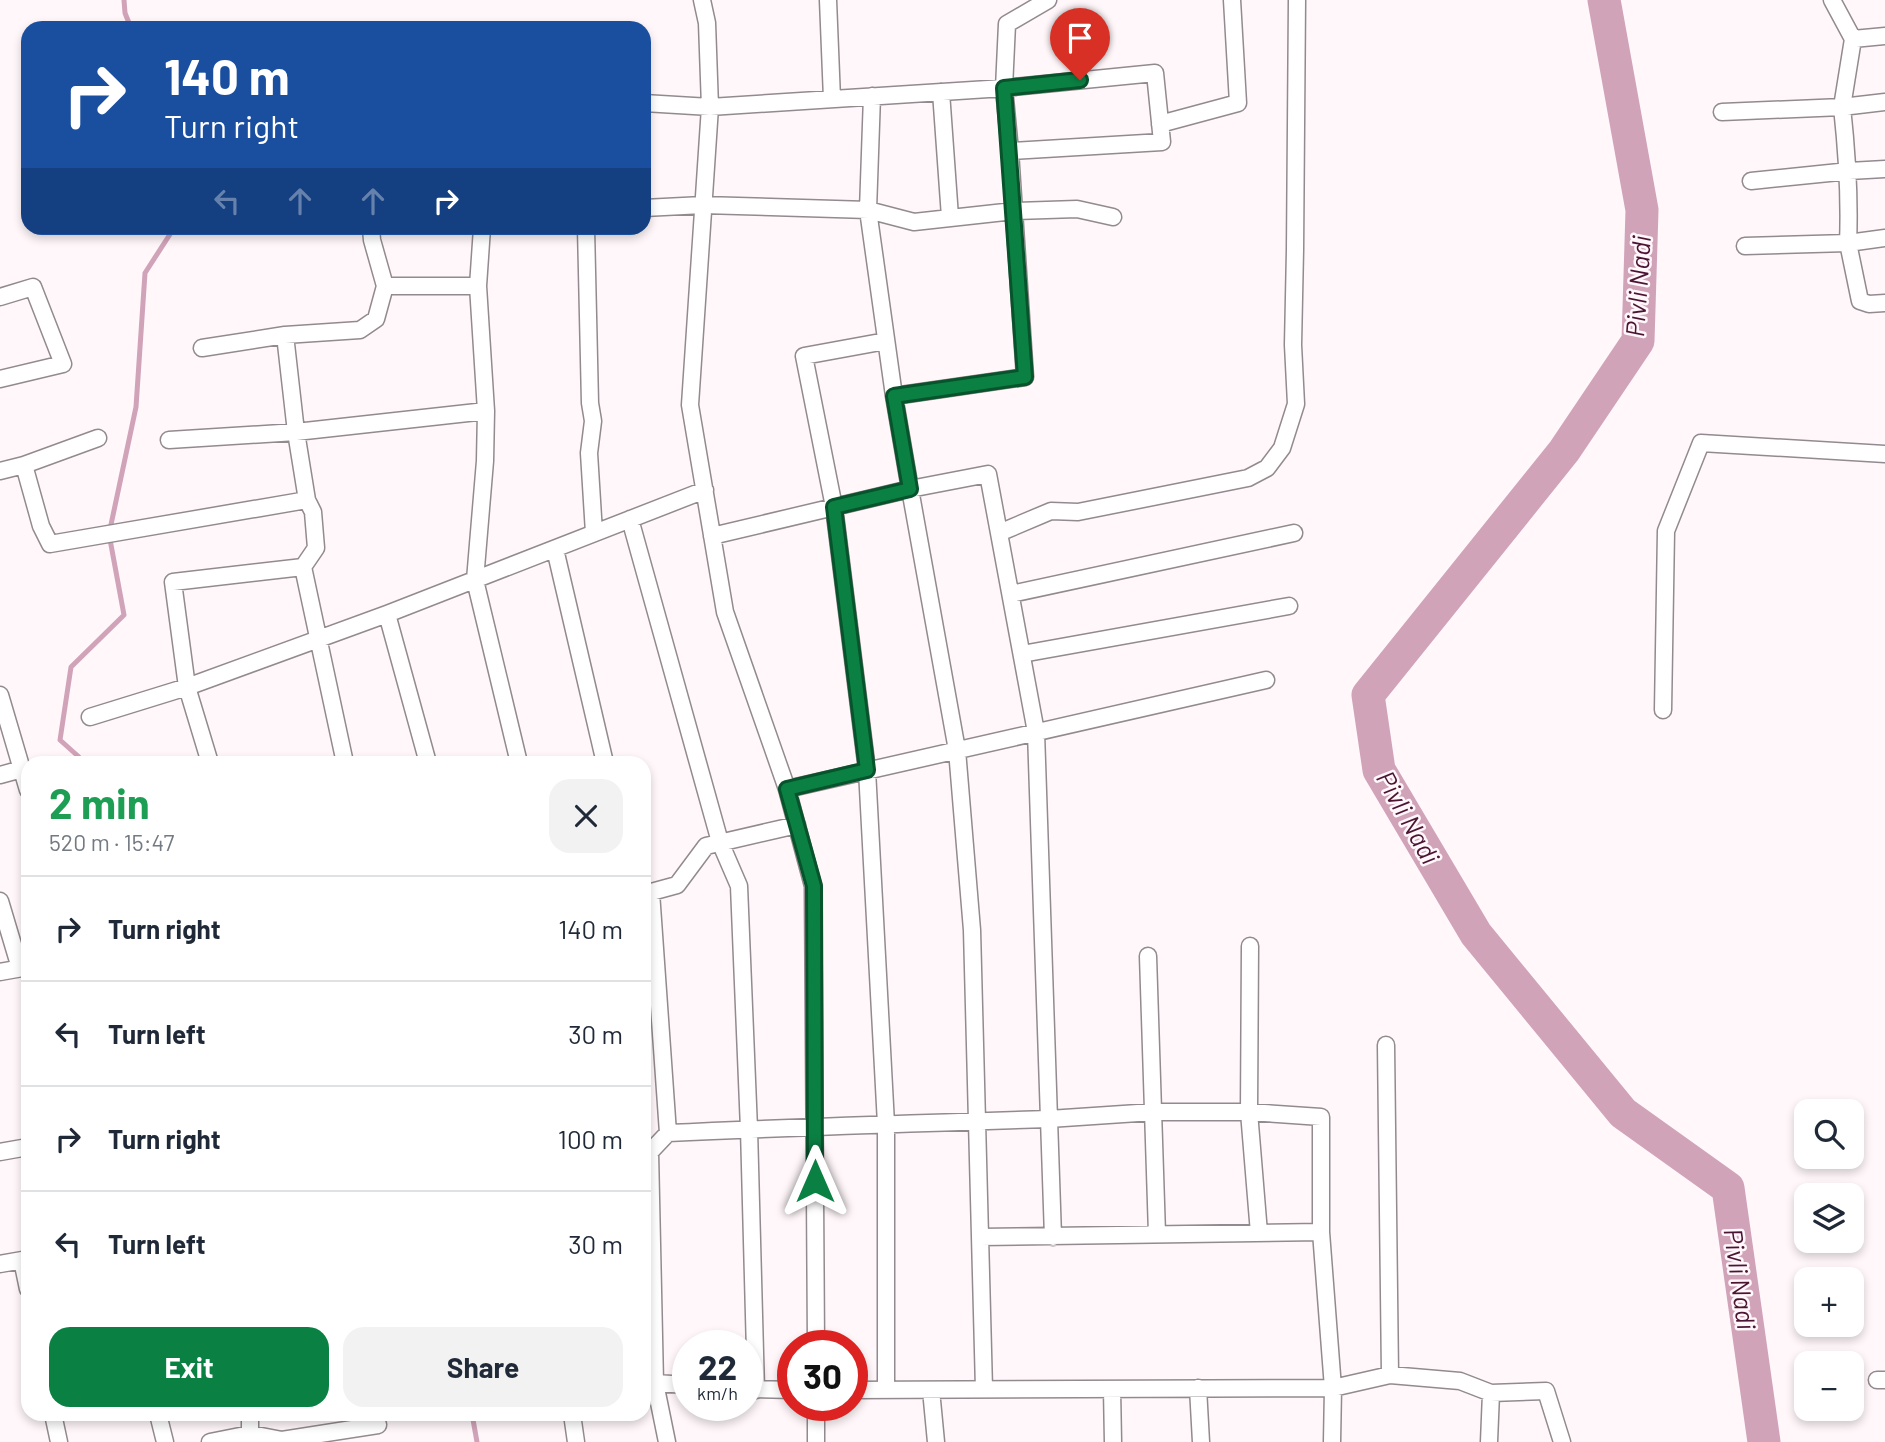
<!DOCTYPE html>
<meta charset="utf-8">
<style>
:root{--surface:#fff;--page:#f2f2f3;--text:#1f2937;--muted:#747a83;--line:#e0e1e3;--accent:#0b8043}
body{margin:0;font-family:Barlow,sans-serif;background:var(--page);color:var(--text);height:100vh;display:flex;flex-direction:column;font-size:26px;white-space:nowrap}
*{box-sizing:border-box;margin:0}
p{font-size:23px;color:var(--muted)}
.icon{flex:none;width:38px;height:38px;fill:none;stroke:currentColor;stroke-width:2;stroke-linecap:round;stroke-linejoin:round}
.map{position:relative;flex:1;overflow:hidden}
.drawer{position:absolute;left:21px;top:756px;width:630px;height:665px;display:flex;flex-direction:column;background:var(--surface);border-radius:21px;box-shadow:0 4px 10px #0003}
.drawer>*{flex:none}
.hud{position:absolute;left:21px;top:21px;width:630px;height:214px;border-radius:21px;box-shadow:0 4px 10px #0003;background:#1a4fa0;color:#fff;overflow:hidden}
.buttons{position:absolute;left:1794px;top:1099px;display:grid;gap:14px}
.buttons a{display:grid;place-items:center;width:70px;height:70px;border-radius:14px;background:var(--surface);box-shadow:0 4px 10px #0003;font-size:35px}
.speed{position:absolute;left:672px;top:1330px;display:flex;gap:14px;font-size:35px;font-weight:700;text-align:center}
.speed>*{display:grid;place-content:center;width:91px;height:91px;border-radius:50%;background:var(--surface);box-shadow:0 4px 10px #0003;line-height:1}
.speed small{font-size:18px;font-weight:400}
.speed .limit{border:10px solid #d22;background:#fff;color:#111}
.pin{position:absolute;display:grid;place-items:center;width:60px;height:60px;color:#fff;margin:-72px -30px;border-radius:50% 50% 50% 0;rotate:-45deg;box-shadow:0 0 7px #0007}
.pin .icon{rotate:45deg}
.me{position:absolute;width:77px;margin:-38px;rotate:0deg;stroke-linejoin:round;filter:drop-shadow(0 0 5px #0008)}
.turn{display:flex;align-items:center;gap:24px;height:147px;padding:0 28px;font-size:32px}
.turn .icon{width:91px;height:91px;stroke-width:2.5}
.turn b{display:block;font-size:49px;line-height:60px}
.lanes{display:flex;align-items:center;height:66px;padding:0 28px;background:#0003;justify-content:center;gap:35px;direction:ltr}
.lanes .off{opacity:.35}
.round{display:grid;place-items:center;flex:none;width:74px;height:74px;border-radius:21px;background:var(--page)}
.overview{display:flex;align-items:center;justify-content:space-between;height:119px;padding:0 28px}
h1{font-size:42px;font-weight:700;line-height:52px;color:#1e9e55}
.primary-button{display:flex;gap:14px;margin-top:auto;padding:14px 28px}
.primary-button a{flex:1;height:80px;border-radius:21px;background:var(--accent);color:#fff;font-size:28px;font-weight:700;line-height:80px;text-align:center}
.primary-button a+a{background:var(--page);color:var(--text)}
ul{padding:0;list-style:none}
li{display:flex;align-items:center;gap:21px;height:105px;padding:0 28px;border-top:2px solid var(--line)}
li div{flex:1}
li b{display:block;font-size:26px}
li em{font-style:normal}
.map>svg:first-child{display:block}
</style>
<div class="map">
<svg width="1885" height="1442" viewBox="0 0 1885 1442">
<rect width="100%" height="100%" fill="#fff7fa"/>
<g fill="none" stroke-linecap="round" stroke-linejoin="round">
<!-- stream -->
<path stroke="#d1a3b9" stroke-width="5" d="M 124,0 L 125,13 L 131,28
M 80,763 L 79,757 L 60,740 L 71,667 L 124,615 L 109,534 L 136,407 L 145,273 L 174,228
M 472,1414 L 477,1442"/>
<!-- river -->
<path stroke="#d1a3b9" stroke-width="33" d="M 1604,0 L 1642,210 L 1638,341 L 1564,451 L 1368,695 L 1379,770 L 1476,934 L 1623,1113 L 1728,1188 L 1764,1442"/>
<defs>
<path id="street" d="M 702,0 L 707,23 L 710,107 L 690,405 L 725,612 L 787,789 L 813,886 L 816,1346
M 828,0 L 832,99
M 1853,39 L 1885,36
M 941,92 L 950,217
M 872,96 L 868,210 L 914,222 L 1014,211 L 1077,209 L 1113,217
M 644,103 L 710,107 L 1004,88 L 1155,73 L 1162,142 L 1010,151 L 1025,377 L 894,396 L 910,489 L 712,536
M 1722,112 L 1842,107 L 1853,39 L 1832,0
M 1160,124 L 1238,103 L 1232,0
M 1010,151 L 1004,88 L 1007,24 L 1048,0
M 1751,181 L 1849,171 L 1885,169
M 644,208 L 703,205 L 868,210 L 894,396
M 482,228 L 478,286 L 486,411 L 485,461 L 475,580 L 519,763
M 586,228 L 590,403 L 593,421 L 589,453 L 594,533
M 1885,238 L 1848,243 L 1860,301 L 1869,304 L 1885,303
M 1745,246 L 1848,243 C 1850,197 1847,153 1842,107 L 1885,102
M 385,286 L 478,286
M 0,297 L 33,287 L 63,364 L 0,379
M 285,335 L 296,432 L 307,500 L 313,512 L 316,548 L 303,567 L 345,763
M 886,341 L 804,356 L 834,507 L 867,770 L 886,1124 L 886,1390
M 202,348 L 285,335 L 360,330 L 376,319 L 385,286 L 372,240 L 371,228
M 169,440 L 296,432 L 486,411
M 24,465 L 41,526 L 50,544 L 307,500
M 0,471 L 24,465 L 98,438
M 630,519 L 720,842 L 739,886 L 749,1129 L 756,1390
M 999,533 L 1051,511 L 1078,512 L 1248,478 L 1267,468 L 1282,448 L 1296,404 L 1293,345 L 1295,250 L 1297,0
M 555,549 L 605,763
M 1011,594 L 1294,533
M 387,614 L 428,763
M 1022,654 L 1289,606
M 0,695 L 28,790
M 1663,710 L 1666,531 L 1701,443 L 1885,454
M 90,717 L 187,687 L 173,582 L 303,567
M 210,763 L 187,687 L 387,614 L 705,490
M 0,775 L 22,769
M 787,789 L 1266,680
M 651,892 L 668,1133 C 795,1127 922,1123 1049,1119 L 1036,732 L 988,474 L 910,489 L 957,750 L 972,930 L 984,1389
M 644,894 L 677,885 L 706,846 L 797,825
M 0,901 L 20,968
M 1250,946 L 1249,1112 L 1259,1233
M 1148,956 L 1157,1234
M 0,972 L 28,967
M 1386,1045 L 1390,1375
M 668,1133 L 650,1152 L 655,1383 L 688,1385
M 0,1152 L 28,1147
M 980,1237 L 1321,1232 L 1333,1388 L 1390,1375 L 1460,1381 L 1491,1393 L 1546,1391 L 1562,1442
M 1053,1237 L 1049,1119 L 1153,1112 L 1249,1112 L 1321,1117 L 1321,1232
M 22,1260 L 28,1289
M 0,1264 L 28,1259
M 1877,1380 L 1885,1380
M 644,1383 L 655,1383 L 667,1442
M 1198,1388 L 1201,1442
M 747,1389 L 793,1390
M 1112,1389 L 1113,1442
M 852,1390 L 1333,1388 L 1332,1442
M 931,1390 L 936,1442
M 816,1405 L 816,1442
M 53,1414 L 59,1442
M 158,1414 L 165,1442
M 250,1414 L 250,1434
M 572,1414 L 576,1442
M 210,1442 L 250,1434 L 282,1440 L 378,1425 L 375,1414
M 1489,1442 L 1491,1393"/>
</defs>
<!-- street casing -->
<use href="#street" stroke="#928a8e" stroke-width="19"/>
<!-- street -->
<use href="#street" stroke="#fff" stroke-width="16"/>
</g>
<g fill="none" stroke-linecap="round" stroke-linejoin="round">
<defs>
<path id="route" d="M 815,1181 L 814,886 L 787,789 L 867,770 L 834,507 L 910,489 L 894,396 L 1025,377 L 1004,88 L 1080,80"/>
</defs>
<!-- route casing -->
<use href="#route" stroke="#07532c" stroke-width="18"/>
<!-- route -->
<use href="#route" stroke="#0b8043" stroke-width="12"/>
</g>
<g text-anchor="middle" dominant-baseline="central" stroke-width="5" stroke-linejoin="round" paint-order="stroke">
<!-- water labels -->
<g font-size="26" font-style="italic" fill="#4b1433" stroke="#fff7fa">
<text transform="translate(1637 286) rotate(-86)">Pivli Nadi</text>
<text transform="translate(1409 817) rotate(61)">Pivli Nadi</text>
<text transform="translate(1741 1279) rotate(82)">Pivli Nadi</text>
</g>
</g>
</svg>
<div class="buttons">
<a><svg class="icon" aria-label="search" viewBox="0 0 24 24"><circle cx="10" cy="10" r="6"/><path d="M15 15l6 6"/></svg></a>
<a><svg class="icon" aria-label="layers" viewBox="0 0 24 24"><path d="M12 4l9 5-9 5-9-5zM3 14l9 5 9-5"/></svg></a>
<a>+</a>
<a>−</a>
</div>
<div class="speed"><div>22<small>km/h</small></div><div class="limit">30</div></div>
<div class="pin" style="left:1080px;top:80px;background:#d93025"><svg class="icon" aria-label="arrive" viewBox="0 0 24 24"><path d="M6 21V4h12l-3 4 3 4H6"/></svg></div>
<svg class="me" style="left:815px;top:1181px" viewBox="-20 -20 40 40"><path d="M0-17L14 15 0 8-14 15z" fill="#0b8043" stroke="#fff" stroke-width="4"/></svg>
<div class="hud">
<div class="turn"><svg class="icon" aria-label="right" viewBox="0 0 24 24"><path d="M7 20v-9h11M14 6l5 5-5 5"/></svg><div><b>140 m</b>Turn right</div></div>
<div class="lanes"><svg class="icon off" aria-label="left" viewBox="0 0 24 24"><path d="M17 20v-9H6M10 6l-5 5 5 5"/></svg><svg class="icon off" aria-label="ahead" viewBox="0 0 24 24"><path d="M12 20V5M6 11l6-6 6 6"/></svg><svg class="icon off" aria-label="ahead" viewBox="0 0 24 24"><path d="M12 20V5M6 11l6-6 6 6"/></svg><svg class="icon" aria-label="right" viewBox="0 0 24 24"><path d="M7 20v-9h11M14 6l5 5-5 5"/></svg></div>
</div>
<section class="drawer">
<div class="overview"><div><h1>2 min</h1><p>520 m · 15:47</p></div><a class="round"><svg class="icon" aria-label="close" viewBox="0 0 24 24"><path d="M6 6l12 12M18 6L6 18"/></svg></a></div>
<ul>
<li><svg class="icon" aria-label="right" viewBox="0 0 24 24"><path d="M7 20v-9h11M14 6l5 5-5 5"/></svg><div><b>Turn right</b></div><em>140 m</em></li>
<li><svg class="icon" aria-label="left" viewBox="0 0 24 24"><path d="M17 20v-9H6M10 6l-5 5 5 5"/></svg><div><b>Turn left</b></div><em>30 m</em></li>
<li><svg class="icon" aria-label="right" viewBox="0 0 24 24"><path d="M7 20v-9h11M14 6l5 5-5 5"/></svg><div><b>Turn right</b></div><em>100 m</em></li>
<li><svg class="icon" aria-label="left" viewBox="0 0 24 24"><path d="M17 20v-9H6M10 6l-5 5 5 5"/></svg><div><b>Turn left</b></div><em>30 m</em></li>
</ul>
<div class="primary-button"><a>Exit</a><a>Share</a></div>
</section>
</div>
